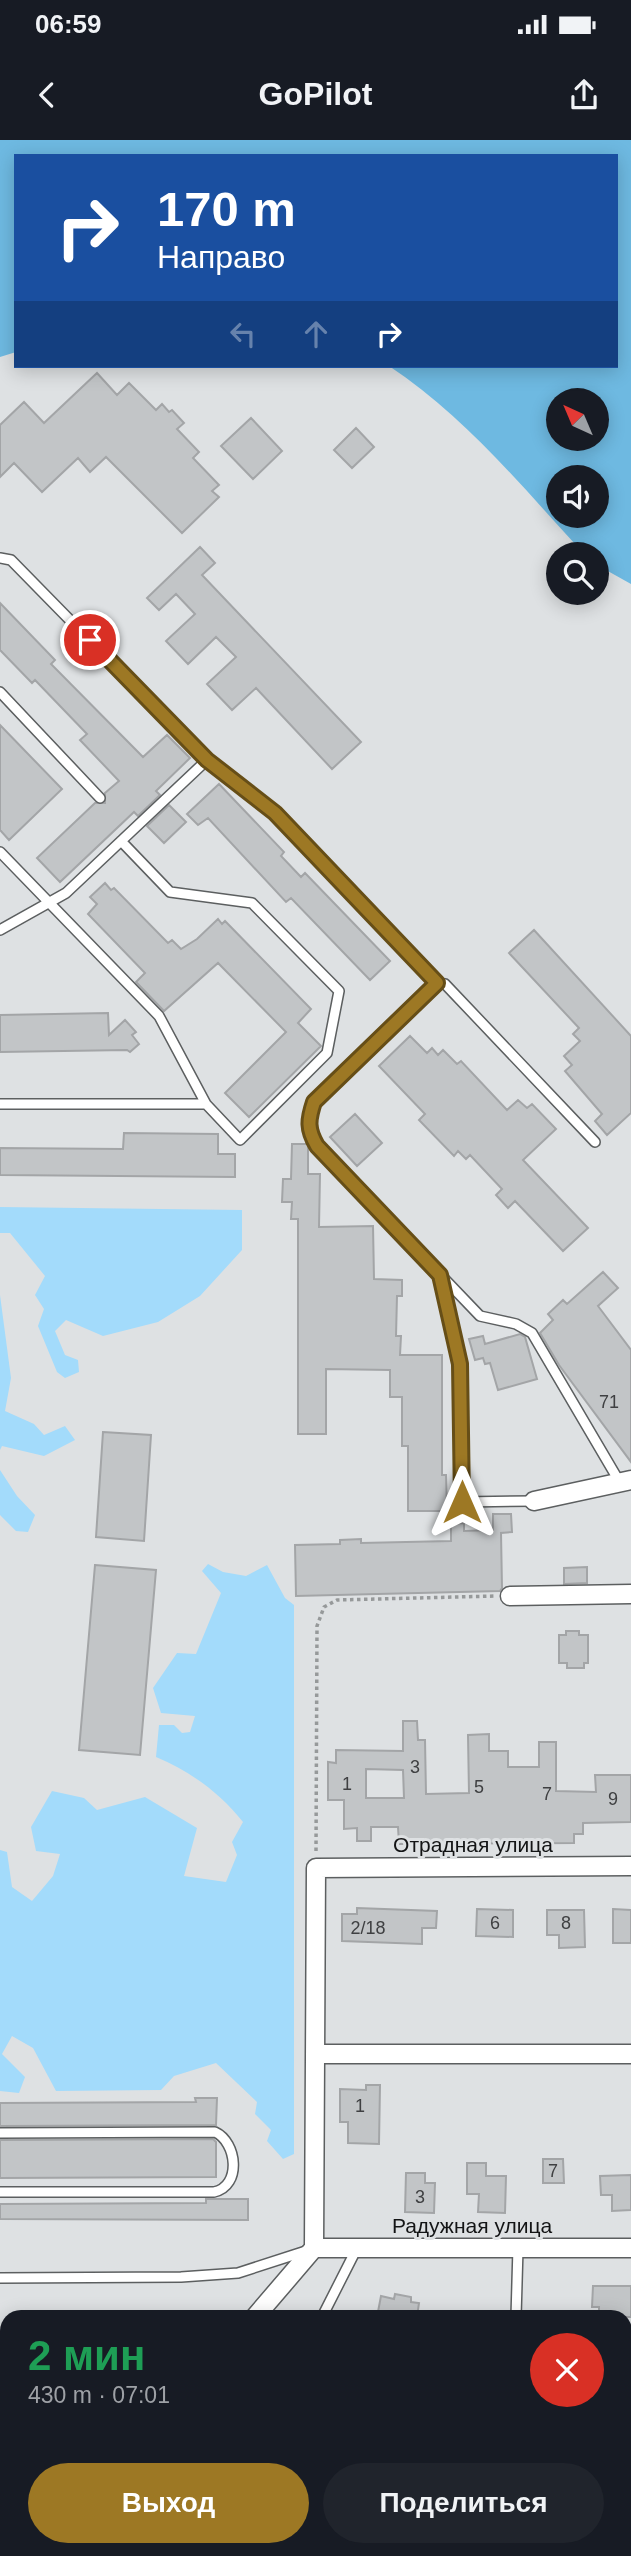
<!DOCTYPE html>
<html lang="ru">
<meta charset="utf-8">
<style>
:root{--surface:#171b24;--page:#20242c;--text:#f1f3f6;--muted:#9ea1a6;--accent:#9d7824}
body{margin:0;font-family:Helvetica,sans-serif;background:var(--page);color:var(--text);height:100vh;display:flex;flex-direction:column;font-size:26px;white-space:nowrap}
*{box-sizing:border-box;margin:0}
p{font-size:23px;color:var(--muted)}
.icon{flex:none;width:38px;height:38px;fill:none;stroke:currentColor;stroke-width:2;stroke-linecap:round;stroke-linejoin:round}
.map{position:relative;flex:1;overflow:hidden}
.drawer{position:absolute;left:0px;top:2170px;width:632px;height:247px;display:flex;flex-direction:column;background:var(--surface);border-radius:21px 21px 0 0;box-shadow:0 4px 18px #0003}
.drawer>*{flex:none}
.top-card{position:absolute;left:14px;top:14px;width:604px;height:214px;border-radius:0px;box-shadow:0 4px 18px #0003;background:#1a4fa0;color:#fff;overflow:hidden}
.needle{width:46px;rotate:316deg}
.fabs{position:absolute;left:546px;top:248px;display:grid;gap:14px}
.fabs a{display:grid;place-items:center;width:63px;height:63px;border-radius:50%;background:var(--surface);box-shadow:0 4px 18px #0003;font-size:35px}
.pin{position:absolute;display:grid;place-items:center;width:60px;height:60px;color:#fff;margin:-30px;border:4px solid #fff;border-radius:50%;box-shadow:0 2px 7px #0007}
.me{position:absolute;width:77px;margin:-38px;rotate:0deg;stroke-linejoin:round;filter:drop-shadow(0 0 5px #0008)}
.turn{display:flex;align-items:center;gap:24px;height:147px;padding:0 28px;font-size:32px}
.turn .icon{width:91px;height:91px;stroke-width:2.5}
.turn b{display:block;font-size:49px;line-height:60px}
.lanes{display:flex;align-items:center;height:66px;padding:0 28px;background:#0003;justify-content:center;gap:35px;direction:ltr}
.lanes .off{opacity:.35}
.round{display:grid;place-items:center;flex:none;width:74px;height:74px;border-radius:37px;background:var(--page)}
.overview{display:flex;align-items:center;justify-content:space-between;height:119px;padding:0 28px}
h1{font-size:42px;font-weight:700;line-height:52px;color:#1e9e55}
.primary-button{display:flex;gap:14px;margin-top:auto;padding:14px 28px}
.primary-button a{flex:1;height:80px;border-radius:42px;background:var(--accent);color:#fff;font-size:28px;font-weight:700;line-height:80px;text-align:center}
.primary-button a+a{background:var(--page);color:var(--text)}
.status{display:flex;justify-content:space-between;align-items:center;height:49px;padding:0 35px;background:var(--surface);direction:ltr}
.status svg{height:19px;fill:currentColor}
header{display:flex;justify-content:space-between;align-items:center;height:91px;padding:0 28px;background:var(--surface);font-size:32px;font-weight:700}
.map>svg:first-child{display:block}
</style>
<div class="status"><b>06:59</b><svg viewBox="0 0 49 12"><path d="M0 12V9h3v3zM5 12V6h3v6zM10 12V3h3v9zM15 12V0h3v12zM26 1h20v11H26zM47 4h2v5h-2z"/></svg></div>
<header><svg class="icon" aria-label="back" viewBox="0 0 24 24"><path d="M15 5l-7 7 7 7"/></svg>GoPilot<svg class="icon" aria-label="share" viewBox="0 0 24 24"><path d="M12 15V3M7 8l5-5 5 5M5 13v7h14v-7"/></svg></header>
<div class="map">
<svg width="631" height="2416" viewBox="0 0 631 2416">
<rect width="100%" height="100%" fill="#dee1e3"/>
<!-- green -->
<path fill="#a3dbfb" d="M 0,1067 L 242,1070 L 242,1110 L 200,1156 L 158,1182 L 103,1196 L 66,1180 L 55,1191 L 65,1215 L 78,1220 L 79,1232 L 65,1238 L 57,1232 L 38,1186 L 44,1169 L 35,1155 L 45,1136 L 10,1093 L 0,1093 Z
M 0,1155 L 11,1238 L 5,1271 L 34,1284 L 44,1295 L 65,1286 L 75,1300 L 44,1316 L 2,1306 L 0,1310 Z
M 0,1330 L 17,1356 L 35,1375 L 28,1392 L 16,1391 L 0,1375 Z
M 208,1424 L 223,1432 L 246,1436 L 267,1425 L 285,1458 L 294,1465 L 294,2014 L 283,2019 L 267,2001 L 271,1990 L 255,1974 L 257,1962 L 216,1923 L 174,1936 L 161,1950 L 56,1951 L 33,1908 L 12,1896 L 2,1914 L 25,1937 L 19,1953 L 0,1951 L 0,1710 L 7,1712 L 12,1747 L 32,1761 L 53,1736 L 60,1714 L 36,1711 L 31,1687 L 52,1651 L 84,1658 L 97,1670 L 145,1657 L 197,1688 L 184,1736 L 226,1742 L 237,1715 L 232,1702 L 243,1682 C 219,1652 191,1632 156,1617 L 159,1585 L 174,1585 L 182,1593 L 190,1592 L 195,1576 L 161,1573 L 153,1548 L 177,1513 L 196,1514 L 221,1453 L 202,1431 Z"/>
<!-- water -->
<path fill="#6eb9e1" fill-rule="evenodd" d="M 0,0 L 631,0 L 631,444 L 597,425 L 597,415 L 585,415 C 523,348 465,276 389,226 L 616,226 L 616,16 L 16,16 L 16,212 L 0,217 ZM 558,261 L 597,261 L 597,299 L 558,299 ZM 558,338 L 597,338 L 597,376 L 558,376 Z"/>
<!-- building -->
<path fill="#c2c5c7" stroke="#a3a5a7" stroke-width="2" fill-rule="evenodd" d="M 97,233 L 117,255 L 129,243 L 156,270 L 162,264 L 169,272 L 172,270 L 184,283 L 177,289 L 199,312 L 193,318 L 219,345 L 212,351 L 219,357 L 182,393 L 106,317 L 90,332 L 78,318 L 42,352 L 14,323 L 0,337 L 0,285 L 24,262 L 44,283 Z
M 251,278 L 282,311 L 253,339 L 221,306 Z
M 356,288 L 374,307 L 352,328 L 334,310 Z
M 200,407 L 215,423 L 202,435 L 361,602 L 332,629 L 256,548 L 232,570 L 207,544 L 236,517 L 216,497 L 188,524 L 166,501 L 195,474 L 176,454 L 159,470 L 147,458 Z
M 0,463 L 55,520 L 51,524 L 143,617 L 167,595 L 190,618 L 156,651 L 160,655 L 138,676 L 134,672 L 60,742 L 37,718 L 95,663 L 105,663 L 105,653 L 119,641 L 80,600 L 87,594 L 35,540 L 32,543 L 0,510 Z
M 0,585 L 62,649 L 9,700 L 0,690 Z
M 219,644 L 284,712 L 281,716 L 301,737 L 305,733 L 390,821 L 370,840 L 291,758 L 286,762 L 208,678 L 198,685 L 187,674 Z
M 169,665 L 186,682 L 164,703 L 147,686 Z
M 105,743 L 111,750 L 114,748 L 168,803 L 172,800 L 181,809 L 197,799 L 218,779 L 222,784 L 225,781 L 311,869 L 298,883 L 321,906 L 249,977 L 225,953 L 286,892 L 218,823 L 164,871 L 136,842 L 145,833 L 88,774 L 97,764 L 90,757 Z
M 534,790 L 631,896 L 631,973 L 607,995 L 595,981 L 602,974 L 565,931 L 572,925 L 564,916 L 580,901 L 573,894 L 579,888 L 509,813 Z
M 108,873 L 109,895 L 125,880 L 136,892 L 132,895 L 139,904 L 130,912 L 127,910 L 0,912 L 0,875 Z
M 410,896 L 427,913 L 432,908 L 438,915 L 443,910 L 457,924 L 461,921 L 507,970 L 518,960 L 527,968 L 532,964 L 556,989 L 523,1020 L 588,1088 L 563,1111 L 515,1061 L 508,1068 L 496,1055 L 502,1049 L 470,1015 L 466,1019 L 458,1011 L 454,1016 L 419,980 L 425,974 L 379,926 Z
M 355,974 L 382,1003 L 357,1026 L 330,997 Z
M 124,993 L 218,994 L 218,1014 L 235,1014 L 235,1037 L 0,1035 L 0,1008 L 123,1009 Z
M 292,1004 L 308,1004 L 308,1034 L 320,1034 L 319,1087 L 373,1086 L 374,1139 L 402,1140 L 402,1156 L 397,1156 L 396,1196 L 401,1196 L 400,1215 L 442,1215 L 442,1335 L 446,1335 L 447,1371 L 408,1371 L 408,1306 L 402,1306 L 402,1257 L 390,1257 L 390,1230 L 326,1229 L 326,1294 L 298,1294 L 298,1079 L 291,1079 L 292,1062 L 282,1062 L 283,1039 L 291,1039 Z
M 603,1132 L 618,1148 L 598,1166 L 631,1210 L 631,1322 L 559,1225 L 540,1193 L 553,1180 L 548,1174 L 563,1160 L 567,1164 Z
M 520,1194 L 525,1197 L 537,1239 L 498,1250 L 490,1223 L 485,1224 L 483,1218 L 475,1220 L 469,1199 L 483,1196 L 485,1204 Z
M 103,1292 L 151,1295 L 144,1401 L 96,1397 Z
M 493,1374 L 511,1374 L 512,1392 L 501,1393 L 502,1448 L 500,1451 L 296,1456 L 295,1405 L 340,1404 L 340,1400 L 361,1399 L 361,1403 L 451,1401 L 451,1384 L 464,1383 L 464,1391 L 493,1390 Z
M 95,1425 L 156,1430 L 140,1615 L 79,1610 Z
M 587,1427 L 587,1443 L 564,1444 L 564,1428 Z
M 566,1491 L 579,1491 L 579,1495 L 588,1495 L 588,1523 L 584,1523 L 584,1528 L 567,1528 L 567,1523 L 559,1523 L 559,1495 L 566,1495 Z
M 403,1581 L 417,1581 L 418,1600 L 425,1600 L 426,1654 L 469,1653 L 468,1595 L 489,1594 L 489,1611 L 508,1611 L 508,1627 L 539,1627 L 539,1602 L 556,1602 L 556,1651 L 596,1652 L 595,1635 L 631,1635 L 631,1682 L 583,1683 L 583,1694 L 574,1694 L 574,1703 L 399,1704 L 398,1687 L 371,1687 L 371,1701 L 357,1701 L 357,1688 L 344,1689 L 344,1660 L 328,1660 L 328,1622 L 336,1623 L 336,1610 L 403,1611 ZM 366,1629 L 403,1630 L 404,1658 L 366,1658 Z
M 357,1768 L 437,1771 L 436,1788 L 422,1788 L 422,1804 L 342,1801 L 342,1774 L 357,1774 Z
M 477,1769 L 513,1770 L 513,1797 L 476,1796 Z
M 613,1769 L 631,1770 L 631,1803 L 613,1803 Z
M 547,1770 L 584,1770 L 585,1807 L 559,1808 L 559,1795 L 547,1795 Z
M 366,1945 L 380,1945 L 379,2004 L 348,2003 L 348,1982 L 340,1982 L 340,1949 L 366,1950 Z
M 195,1958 L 217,1958 L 216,1985 L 0,1986 L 0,1963 L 196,1962 Z
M 213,1999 L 216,2002 L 216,2037 L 0,2038 L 0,2000 Z
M 543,2019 L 563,2019 L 564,2043 L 543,2043 Z
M 467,2023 L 486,2023 L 486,2036 L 506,2036 L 505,2073 L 478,2072 L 479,2054 L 467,2054 Z
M 406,2033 L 425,2033 L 425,2043 L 435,2043 L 434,2073 L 405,2072 Z
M 631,2035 L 631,2070 L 612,2071 L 612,2055 L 601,2055 L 600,2036 Z
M 206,2059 L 248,2059 L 248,2080 L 0,2079 L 0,2064 L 206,2063 Z
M 593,2146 L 631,2146 L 631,2177 L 599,2177 L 599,2167 L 592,2167 Z
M 395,2154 L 411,2157 L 411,2162 L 419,2163 L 417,2177 L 377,2177 L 381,2156 L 394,2159 Z"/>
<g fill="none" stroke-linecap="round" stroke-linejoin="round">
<defs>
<path id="lane" d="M 0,418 L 11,420 L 207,620 L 275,673 L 437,843 L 314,962 C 308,980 308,989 317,1006 L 480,1176 L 516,1184 L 532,1193 L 619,1341
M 0,552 L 100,658
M 0,712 L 159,876 L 206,964
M 0,790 L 66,753 L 207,620
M 437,843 L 445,844 L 595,1002
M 0,964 L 206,964 L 240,1000 L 327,913 L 339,851 L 252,763 L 170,752 L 121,701
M 440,1137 L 460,1224 L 462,1362 L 534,1361
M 0,1993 L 215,1992 C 237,2002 242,2046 214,2052 L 0,2052
M 0,2138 L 181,2137 L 238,2133 L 309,2110
M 322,2177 L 357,2108
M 516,2177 L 518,2108
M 427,2416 L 432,2410"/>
<path id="street" d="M 534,1361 L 631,1340
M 510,1456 L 631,1454
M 315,1914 L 631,1914
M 314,2108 L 316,1728 L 631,1726
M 314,2108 L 631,2108
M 255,2177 L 314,2108
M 0,2356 L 7,2363
M 60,2410 L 65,2416"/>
</defs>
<!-- lane casing -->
<use href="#lane" stroke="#5c5f60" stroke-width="12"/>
<!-- street casing -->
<use href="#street" stroke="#5c5f60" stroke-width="21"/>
<!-- path -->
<path stroke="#96999a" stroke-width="3.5" stroke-dasharray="3.5 3.5" stroke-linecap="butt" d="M 316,1711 L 317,1486 L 324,1467 L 337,1460 L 496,1456"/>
<!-- lane -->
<use href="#lane" stroke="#fff" stroke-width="9"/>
<!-- street -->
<use href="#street" stroke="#fff" stroke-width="18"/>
</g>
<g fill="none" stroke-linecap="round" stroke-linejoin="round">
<defs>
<path id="route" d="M 90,500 L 207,620 L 275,673 L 437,843 L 314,962 C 308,980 307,989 317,1006 L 440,1135 L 460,1224 L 462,1362"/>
</defs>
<!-- route casing -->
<use href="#route" stroke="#664e17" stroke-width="18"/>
<!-- route -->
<use href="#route" stroke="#9d7824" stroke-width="12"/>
</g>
<g text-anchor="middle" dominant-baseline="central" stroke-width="6" stroke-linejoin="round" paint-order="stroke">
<!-- number labels -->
<g font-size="18" fill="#3f4042">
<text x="609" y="1262">71</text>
<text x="415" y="1627">3</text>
<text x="347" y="1644">1</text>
<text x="479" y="1647">5</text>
<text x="547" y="1654">7</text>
<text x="613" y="1659">9</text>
<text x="495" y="1783">6</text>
<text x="566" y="1783">8</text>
<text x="368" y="1788">2/18</text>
<text x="360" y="1966">1</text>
<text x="553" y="2031">7</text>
<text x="420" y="2057">3</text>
</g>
<!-- street labels -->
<g font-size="21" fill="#131415" stroke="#dee1e3">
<text x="473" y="1704">Отрадная улица</text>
<text x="472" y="2085">Радужная улица</text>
</g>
</g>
</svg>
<div class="fabs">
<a><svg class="needle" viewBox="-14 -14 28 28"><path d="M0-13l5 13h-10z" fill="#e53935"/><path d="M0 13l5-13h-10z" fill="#9ea1a6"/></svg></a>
<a><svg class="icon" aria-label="sound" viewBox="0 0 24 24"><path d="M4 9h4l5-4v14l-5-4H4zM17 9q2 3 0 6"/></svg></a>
<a><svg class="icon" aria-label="search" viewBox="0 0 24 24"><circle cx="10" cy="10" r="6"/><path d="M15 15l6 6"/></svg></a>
</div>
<div class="pin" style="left:90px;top:500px;background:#d93025"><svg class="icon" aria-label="arrive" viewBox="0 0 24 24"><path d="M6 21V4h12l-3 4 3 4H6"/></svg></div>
<svg class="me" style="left:462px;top:1362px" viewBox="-20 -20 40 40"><path d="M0-17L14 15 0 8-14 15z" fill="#9d7824" stroke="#fff" stroke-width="4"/></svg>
<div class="top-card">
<div class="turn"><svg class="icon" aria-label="right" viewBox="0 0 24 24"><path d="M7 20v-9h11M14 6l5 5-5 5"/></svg><div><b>170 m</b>Направо</div></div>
<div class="lanes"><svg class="icon off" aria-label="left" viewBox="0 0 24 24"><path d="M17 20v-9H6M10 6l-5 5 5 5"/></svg><svg class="icon off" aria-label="ahead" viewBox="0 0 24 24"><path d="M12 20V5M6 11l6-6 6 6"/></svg><svg class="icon" aria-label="right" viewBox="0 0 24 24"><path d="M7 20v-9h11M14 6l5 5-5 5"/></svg></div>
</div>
<section class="drawer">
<div class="overview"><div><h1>2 мин</h1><p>430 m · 07:01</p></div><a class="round" style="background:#d93025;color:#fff"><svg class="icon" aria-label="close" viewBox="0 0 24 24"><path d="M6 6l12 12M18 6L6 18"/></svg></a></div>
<div class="primary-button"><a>Выход</a><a>Поделиться</a></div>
</section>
</div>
